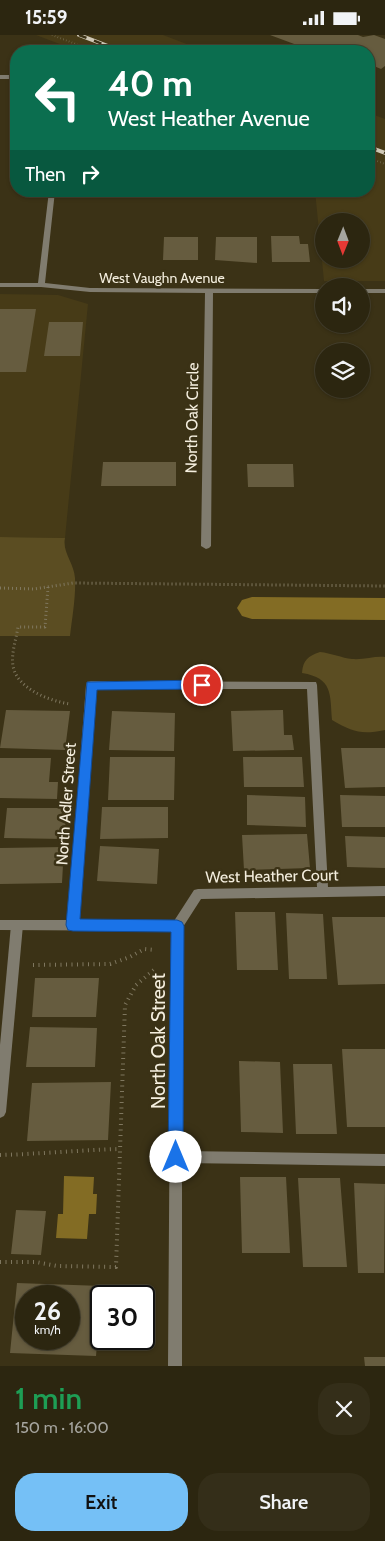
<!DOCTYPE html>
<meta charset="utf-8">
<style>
:root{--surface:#2c2610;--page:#342e19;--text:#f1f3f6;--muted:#a6a59f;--line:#484330;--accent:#75c0f6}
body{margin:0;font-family:Cabin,sans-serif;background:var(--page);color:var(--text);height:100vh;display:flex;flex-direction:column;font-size:19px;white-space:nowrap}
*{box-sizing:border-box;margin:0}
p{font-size:16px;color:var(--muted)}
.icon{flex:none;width:28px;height:28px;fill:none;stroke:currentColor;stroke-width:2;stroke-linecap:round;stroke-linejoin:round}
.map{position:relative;height:1331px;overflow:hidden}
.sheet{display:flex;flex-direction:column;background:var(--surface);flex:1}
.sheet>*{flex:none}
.guide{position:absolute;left:10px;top:10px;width:365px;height:152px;border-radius:20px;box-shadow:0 1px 4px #0004,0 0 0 1px var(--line);background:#0b6e4f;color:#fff;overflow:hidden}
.needle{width:32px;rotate:181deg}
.buttons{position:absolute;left:315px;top:178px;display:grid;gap:10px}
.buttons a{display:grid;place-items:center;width:55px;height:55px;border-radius:50%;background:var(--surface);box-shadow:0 1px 4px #0004,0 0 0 1px var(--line);font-size:25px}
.speed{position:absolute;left:15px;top:1250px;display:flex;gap:10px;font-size:25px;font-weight:700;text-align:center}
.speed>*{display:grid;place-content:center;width:65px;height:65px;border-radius:50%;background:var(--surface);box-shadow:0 1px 4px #0004,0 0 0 1px var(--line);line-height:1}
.speed small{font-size:12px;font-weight:400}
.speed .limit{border:2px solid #111;border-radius:8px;background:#fff;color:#111}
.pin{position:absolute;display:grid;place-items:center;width:42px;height:42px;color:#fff;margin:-21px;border:2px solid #fff;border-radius:50%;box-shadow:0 1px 5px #0007}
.me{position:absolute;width:55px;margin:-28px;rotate:0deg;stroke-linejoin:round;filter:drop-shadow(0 0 4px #0008)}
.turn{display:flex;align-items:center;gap:18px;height:105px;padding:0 15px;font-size:22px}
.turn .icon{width:65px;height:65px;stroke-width:2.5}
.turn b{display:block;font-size:35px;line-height:42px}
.then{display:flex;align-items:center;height:48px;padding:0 15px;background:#0003;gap:10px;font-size:19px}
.round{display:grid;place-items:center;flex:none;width:52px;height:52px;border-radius:20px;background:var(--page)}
.summary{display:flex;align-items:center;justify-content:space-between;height:85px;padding:0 15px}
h1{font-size:30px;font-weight:600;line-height:38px;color:#1e9e55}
.cta{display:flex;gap:10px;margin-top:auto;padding:10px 15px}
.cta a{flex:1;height:58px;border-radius:20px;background:var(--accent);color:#111;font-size:20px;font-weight:600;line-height:58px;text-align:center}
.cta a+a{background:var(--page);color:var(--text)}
.status{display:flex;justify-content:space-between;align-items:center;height:35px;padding:0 25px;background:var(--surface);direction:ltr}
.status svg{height:14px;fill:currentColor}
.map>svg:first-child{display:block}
</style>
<div class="status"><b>15:59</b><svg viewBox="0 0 49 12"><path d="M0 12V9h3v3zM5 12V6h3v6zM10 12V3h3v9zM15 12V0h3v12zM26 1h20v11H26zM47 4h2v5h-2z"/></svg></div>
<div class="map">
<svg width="385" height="1331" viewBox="0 0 385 1331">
<rect width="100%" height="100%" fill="#3b3216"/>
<!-- built -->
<path fill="#473b17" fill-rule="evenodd" d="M 36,0 L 163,0 L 205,16 L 78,16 Z
M 369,78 L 385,84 L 385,246 L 324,246 L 315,156 L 369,156 ZM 324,186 L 361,186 L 361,224 L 324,224 Z
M 0,259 L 58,260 L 88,269 L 65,503 L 0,502 Z"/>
<!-- green -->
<path fill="#5b4d22" d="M 0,502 L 65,503 C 62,517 74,528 75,543 C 76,562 72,583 70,601 L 0,601 Z
M 320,617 C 331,618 342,623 352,624 C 364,625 374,621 385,622 L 385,695 C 361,700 353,697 332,685 C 330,659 333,643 302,638 C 303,625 308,621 320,617 Z"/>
<!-- water -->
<path fill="#836c24" d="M 64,1141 L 94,1142 L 93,1159 L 97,1159 L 96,1179 L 89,1179 L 87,1204 L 56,1203 L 58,1179 L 63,1179 Z"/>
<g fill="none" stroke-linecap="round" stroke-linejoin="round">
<!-- canal -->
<path fill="#836c24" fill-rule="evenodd" d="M 252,562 L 385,563 L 385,585 L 252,584 L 242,581 L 237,573 L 242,565 Z"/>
</g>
<!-- building -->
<path fill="#665c3f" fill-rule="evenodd" d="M 270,0 L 358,0 L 363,2 L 374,0 L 385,4 L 385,31 L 381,34 L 369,29 L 369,16 L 313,16 Z
M 271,201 L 299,201 L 300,209 L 308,209 L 310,227 L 272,227 Z
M 164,202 L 198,202 L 198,225 L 163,225 Z
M 216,202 L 257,202 L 257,228 L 215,225 Z
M 0,274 L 36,274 L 26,337 L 0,337 Z
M 49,287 L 83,287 L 80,321 L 44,321 Z
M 103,427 L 176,427 L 176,451 L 101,451 Z
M 247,429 L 293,429 L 294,452 L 248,452 Z
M 6,675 L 70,676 L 65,715 L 0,713 Z
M 283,675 L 284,700 L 292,700 L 294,715 L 233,716 L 231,676 Z
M 112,676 L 175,678 L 174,716 L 109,715 Z
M 341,713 L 385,713 L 385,752 L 345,753 Z
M 110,722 L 175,722 L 174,765 L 108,765 Z
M 243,722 L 302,722 L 304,752 L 244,752 Z
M 0,723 L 51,723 L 49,747 L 58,747 L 57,764 L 0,763 Z
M 247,760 L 305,762 L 306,792 L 247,790 Z
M 340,760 L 385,761 L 385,792 L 342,792 Z
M 102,772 L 168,772 L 168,803 L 100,804 Z
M 7,773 L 67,773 L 64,804 L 4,803 Z
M 307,799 L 310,833 L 244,835 L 242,800 Z
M 345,801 L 385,802 L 385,833 L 347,832 Z
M 100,811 L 159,814 L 157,849 L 97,846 Z
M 64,812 L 62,848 L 0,849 L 0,813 Z
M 235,877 L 275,877 L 278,935 L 237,935 Z
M 286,878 L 323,879 L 327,944 L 289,944 Z
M 332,882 L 385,882 L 385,949 L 338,950 Z
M 35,943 L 99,943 L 96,982 L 32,982 Z
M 30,992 L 97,993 L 95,1032 L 26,1032 Z
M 342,1014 L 385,1014 L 385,1092 L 347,1092 Z
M 239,1026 L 280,1027 L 283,1098 L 241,1097 Z
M 293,1029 L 332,1029 L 337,1099 L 296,1099 Z
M 111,1047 L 108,1105 L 27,1106 L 32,1048 Z
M 240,1142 L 286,1142 L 290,1218 L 242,1218 Z
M 298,1143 L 340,1143 L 347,1232 L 303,1232 Z
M 354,1148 L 385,1149 L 384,1238 L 358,1238 Z
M 16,1175 L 46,1176 L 41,1220 L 11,1219 Z
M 17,1248 L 102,1251 L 96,1321 L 10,1318 ZM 26,1261 L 69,1261 L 69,1304 L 26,1304 Z
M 364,1322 L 385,1322 L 385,1331 L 365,1331 Z"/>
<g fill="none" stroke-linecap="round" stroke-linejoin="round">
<!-- path-far2 -->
<path stroke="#7f775f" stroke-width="2" stroke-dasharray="0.5 2.5" stroke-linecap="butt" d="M 52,0 L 94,16
M 369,123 L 385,129"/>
<!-- path-far1 -->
<path stroke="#7f775f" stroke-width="3" stroke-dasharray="1 3" stroke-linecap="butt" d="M 48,552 L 45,592 L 18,592 C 16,605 11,618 13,631 C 17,654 50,666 70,669
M 0,553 L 34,554 L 73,548 L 385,551"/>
<!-- path -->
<path stroke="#7f775f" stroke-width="4" stroke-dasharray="1 4.5" stroke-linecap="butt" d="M 33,930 L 110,929 L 130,922 L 144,914 L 156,915
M 0,1120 C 40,1119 80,1115 120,1114
M 0,1227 L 36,1227 L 57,1231 L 116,1232 L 125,970 L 136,950 L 155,934"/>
<!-- lane -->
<path fill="#807c6f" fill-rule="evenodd" d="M 17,885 L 21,886 L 23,890 L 6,1077 L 4,1081 L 0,1083 L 0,1010 L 11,890 L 13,886 Z"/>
<!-- street -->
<path fill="#807c6f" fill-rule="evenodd" d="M 0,40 L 16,40 L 16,44 L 0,44 Z
M 49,156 L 55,156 L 45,248 L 90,253 L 324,254 L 324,258 L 213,258 L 211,511 L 209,513 L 206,514 L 201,511 L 205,258 L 90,257 L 41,252 L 0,252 L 0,248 L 38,248 Z
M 361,254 L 385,254 L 385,258 L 361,258 Z
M 91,646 L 316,647 L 317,650 L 328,852 L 385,851 L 385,861 L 201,864 L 183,892 L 182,1116 L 385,1119 L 385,1131 L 182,1128 L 182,1331 L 168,1331 L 171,896 L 0,895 L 0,885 L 68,885 L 86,650 L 87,647 ZM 96,654 L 307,654 L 317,852 L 198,854 L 194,855 L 174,886 L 79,885 Z"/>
<defs>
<path id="rail" d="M 79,0 L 121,16
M 369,112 L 385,118"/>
</defs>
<!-- rail casing -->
<use href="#rail" stroke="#d0c9b7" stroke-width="4"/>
<!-- rail -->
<use href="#rail" stroke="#3b3216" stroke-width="2.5" stroke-dasharray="8" stroke-linecap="butt"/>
</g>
<!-- route -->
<path fill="#1a73e8" stroke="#114b97" d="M 202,645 L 208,650 L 202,654 L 97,655 L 80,884 L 177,885 L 182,887 L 184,891 L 183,1122 L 181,1128 L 176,1130 L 171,1128 L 168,1122 L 171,897 L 73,896 L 68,895 L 66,890 L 87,647 Z"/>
<g text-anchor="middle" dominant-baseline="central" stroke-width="5" stroke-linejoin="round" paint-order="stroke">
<!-- far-street labels -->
<g font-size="14" fill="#f4eede" stroke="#3b3216">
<text x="162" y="243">West Vaughn Avenue</text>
</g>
<!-- street labels -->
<g font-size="16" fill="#f4eede" stroke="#3b3216">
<text transform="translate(192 383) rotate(-89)">North Oak Circle</text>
<text transform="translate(66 769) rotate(-86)">North Adler Street</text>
<text transform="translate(272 841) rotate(-1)">West Heather Court</text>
</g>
<!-- near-street labels -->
<g font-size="19" fill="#f4eede" stroke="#3b3216">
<text transform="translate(158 1006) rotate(-90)">North Oak Street</text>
</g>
</g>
</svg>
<div class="buttons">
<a><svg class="needle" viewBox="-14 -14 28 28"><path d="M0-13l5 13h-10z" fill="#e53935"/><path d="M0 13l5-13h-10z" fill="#a6a59f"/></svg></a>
<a><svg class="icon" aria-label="sound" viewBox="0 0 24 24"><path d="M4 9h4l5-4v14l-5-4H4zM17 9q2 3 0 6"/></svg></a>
<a><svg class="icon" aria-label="layers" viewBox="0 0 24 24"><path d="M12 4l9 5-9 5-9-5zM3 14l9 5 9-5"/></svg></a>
</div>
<div class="speed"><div>26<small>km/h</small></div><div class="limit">30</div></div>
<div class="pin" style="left:202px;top:650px;background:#d93025"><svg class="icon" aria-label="arrive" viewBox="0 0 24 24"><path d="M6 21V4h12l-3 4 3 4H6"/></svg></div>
<svg class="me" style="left:176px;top:1122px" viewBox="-20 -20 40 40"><circle r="19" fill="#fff"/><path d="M0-13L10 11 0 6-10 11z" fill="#1a73e8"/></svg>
<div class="guide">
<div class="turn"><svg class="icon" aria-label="left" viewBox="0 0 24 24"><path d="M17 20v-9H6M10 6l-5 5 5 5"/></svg><div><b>40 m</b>West Heather Avenue</div></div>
<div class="then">Then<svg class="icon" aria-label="right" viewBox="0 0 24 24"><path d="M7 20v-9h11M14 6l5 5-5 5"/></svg></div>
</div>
</div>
<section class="sheet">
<div class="summary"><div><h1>1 min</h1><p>150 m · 16:00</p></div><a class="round"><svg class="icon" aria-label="close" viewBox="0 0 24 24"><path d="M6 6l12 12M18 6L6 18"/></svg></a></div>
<div class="cta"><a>Exit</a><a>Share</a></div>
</section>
